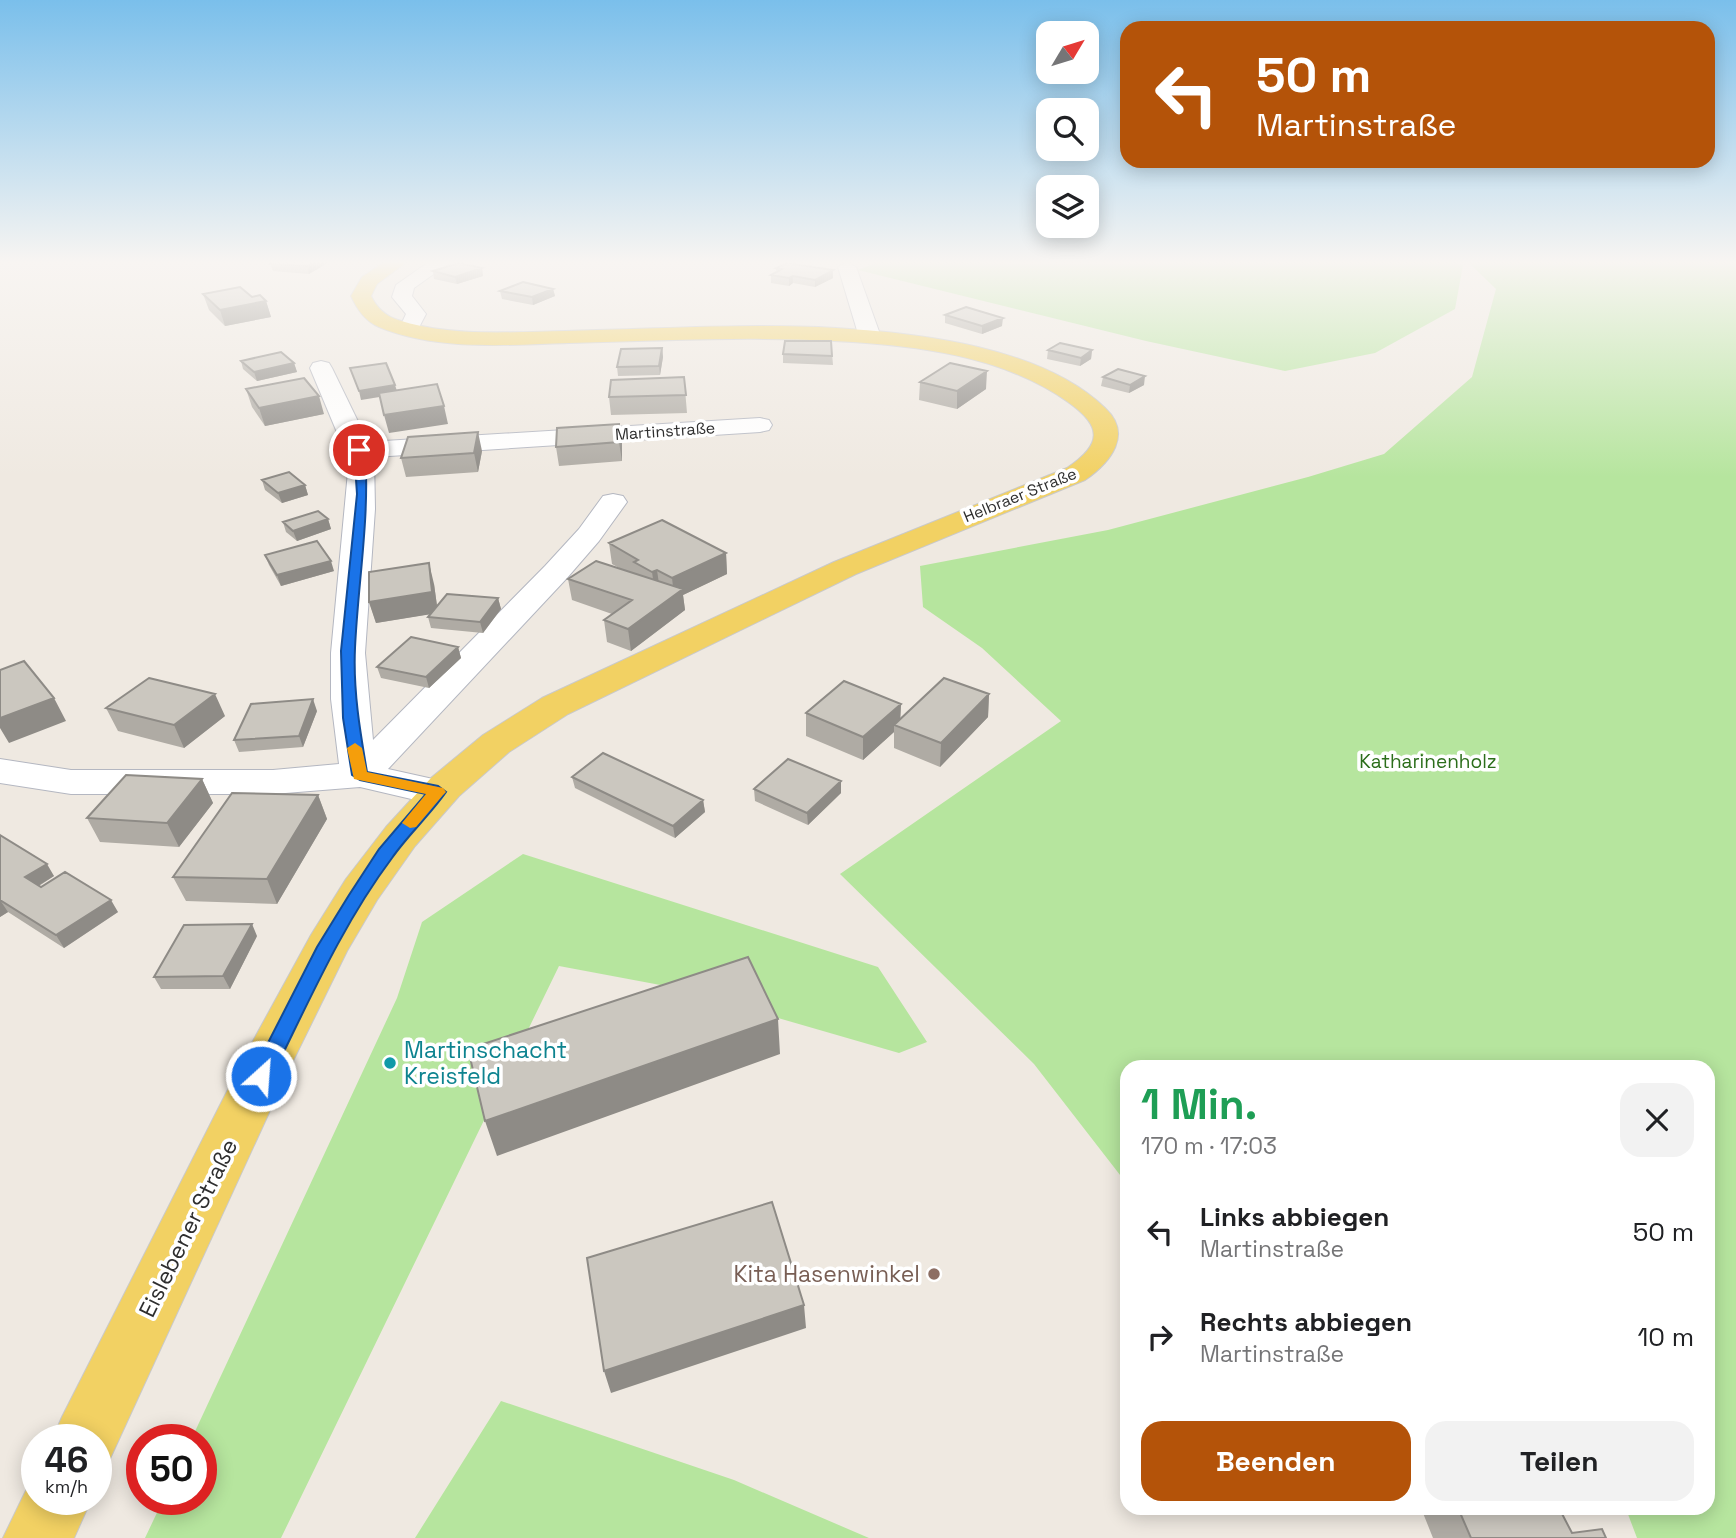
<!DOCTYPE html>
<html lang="de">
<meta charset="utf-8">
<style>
:root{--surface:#fff;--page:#f2f2f2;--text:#202124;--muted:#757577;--accent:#b45309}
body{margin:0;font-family:"Space Grotesk",sans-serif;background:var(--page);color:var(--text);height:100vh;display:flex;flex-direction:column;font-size:26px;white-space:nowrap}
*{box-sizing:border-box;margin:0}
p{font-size:23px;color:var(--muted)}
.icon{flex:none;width:38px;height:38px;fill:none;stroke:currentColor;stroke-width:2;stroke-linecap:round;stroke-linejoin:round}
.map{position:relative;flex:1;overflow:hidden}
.drawer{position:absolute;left:1120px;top:1060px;width:595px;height:455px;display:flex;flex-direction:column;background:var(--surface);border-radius:21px;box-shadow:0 4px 18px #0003}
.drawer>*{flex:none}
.guide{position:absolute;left:1120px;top:21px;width:595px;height:147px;border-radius:21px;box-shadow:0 4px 18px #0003;background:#b45309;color:#fff;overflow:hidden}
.needle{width:46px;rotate:52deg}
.tools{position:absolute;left:1036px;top:21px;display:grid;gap:14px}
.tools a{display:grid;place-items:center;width:63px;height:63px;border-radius:14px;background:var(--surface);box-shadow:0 4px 18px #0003;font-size:35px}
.speed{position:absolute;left:21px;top:1424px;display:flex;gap:14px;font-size:35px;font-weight:700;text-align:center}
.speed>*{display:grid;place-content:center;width:91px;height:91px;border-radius:50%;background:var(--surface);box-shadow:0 4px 18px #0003;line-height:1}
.speed small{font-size:18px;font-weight:400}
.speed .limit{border:10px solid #d22;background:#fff;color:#111}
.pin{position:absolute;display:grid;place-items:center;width:60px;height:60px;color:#fff;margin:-30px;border:4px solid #fff;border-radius:50%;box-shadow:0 2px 7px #0007}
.me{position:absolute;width:77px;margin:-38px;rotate:26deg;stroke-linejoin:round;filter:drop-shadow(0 0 5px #0008)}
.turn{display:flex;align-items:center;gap:24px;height:147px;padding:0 21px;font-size:32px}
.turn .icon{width:91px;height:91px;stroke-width:2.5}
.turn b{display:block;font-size:49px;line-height:60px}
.round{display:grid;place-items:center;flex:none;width:74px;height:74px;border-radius:21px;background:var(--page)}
.headline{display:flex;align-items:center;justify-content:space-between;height:119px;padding:0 21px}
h1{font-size:42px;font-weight:800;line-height:52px;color:#1e9e55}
.button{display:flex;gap:14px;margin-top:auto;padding:14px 21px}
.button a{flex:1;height:80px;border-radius:21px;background:var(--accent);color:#fff;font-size:28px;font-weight:800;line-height:80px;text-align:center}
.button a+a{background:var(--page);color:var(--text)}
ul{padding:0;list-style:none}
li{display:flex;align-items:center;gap:21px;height:105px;padding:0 21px}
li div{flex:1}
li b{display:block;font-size:26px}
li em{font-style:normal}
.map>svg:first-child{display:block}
</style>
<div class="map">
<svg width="1736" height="1538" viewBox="0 0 1736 1538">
<rect width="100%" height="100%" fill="#efe9e1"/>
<!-- green -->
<path fill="#b6e59e" d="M 881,261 L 1037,264 L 1450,261 L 1463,265 L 1455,309 L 1375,353 L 1285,371 L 1146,341 L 858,270 Z
M 1467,261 L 1736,261 L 1736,1538 L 1637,1538 L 1626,1509 L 1708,1508 L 1708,1068 L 1127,1068 L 1127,1184 L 1034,1064 L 840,874 L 1061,721 L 982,648 L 923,607 L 920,566 L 1108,530 L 1308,477 L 1384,454 L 1472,377 L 1496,289 Z
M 523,854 L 878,967 L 927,1042 L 899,1053 L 671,987 L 559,966 L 281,1538 L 145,1538 L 163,1500 L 201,1500 L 201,1440 L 191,1440 L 397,998 L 422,922 Z
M 501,1401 L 734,1480 L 869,1538 L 415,1538 Z"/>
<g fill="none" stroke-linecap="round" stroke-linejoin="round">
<defs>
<path id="minor" d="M 430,261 L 452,261 L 414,288 L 412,296 L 426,314 L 416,333 L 402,333 L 399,329 L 406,314 L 392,297 L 396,285 Z
M 847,262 L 856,267 L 881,337 L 877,341 L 863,341 L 859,337 L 838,267 Z
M 321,361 L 329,363 L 332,368 L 368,442 L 760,418 L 769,420 L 772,425 L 769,430 L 760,432 L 374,457 L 375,509 L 365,653 L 373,740 L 545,566 L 579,529 L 603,496 L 613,494 L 623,496 L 627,502 L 599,541 L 567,578 L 388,769 L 451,783 L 457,792 L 451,801 L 437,805 L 360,787 L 273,794 L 71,794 L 0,783 L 0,759 L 71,770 L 273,770 L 339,764 L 331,699 L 331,653 L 349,461 L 310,368 L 313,363 Z"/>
<path id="major" d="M 386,261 L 408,261 L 377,284 L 371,296 C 377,308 385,316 398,320 C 451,337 511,332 566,331 C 656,329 746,323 836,328 C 919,333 1042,347 1105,408 C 1133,434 1111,462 1085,480 L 856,574 L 568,714 L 509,752 L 459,796 L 415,846 L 377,900 L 347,951 L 290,1067 L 108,1463 L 96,1468 L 96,1440 L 52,1440 L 62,1417 L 247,1052 L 311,935 L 346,879 L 386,827 L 431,778 L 483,735 L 542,698 L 834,562 L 1067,468 C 1103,444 1102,426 1068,402 C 1002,355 913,345 834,341 C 746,336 657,341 568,343 C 507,345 437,351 379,327 C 365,321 357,309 351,296 L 362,277 Z
M 37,1474 L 37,1500 L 91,1500 L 74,1538 L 3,1538 L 33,1476 Z"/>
</defs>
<!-- minor casing -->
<use href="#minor" stroke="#b4b7c1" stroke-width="2"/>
<!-- major casing -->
<use href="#major" stroke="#c9c9c9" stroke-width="2"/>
<!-- minor -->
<use href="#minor" fill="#fff" fill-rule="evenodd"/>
<!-- major -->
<use href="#major" fill="#f2d163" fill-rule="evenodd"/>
</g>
<!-- wall -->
<path fill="#afaba4" d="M 275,261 L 331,261 L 309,274 L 273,271 L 270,264 Z
M 482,268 L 483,276 L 457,284 L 434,279 L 433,271 Z
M 776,268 L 833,278 L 815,287 L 793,283 L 789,286 L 771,283 L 771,275 L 776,273 Z
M 553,289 L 555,296 L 533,305 L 502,299 L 500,291 Z
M 203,294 L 252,297 L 266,301 L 271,317 L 225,326 L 209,310 Z
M 945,315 L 1002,326 L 982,334 L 945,323 Z
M 831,341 L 833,365 L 783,363 L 783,354 Z
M 662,348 L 663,357 L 660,375 L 618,376 L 617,367 Z
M 1048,350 L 1092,350 L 1091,359 L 1080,366 L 1047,359 Z
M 241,361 L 294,363 L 297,372 L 257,381 L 243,369 Z
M 684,377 L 687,413 L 611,415 L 609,397 Z
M 1103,377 L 1144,385 L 1129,393 L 1101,386 Z
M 920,382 L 986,389 L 957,409 L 919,400 Z
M 246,389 L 324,414 L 265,426 L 252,407 Z
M 619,424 L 622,442 L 622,461 L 559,466 L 556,447 Z
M 482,451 L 478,472 L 406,477 L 401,458 Z
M 262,480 L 305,485 L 308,495 L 282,503 L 265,490 Z
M 328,519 L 331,529 L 297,541 L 286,532 L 283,522 Z
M 609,543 L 726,553 L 727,574 L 683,595 L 685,610 L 631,651 L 607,642 L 604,620 L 612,614 L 572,600 L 568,579 L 621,569 L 612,564 Z
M 265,555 L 334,571 L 281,586 L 269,565 Z
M 434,584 L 437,606 L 498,598 L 501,609 L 483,633 L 431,628 L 428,617 L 430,614 L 376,623 L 369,602 Z
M 458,647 L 461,658 L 429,688 L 381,678 L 377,667 Z
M 989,694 L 988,717 L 940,767 L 894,748 L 894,732 L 863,760 L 806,736 L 806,713 L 901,704 L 900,719 Z
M 106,708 L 225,716 L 184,748 L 118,731 Z
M 317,711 L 303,747 L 239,752 L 234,740 Z
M 572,777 L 703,800 L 705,812 L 675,838 L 575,788 Z
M 202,779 L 213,803 L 179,847 L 100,842 L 87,818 Z
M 754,789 L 841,793 L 808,825 L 755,801 Z
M 318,795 L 327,819 L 277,904 L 186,901 L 173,877 Z
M 0,835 L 54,876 L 39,886 L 118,912 L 64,948 L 8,912 L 0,917 Z
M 257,936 L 230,989 L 161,989 L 154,977 Z
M 1421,1508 L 1559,1508 L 1572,1533 L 1606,1538 L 1433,1538 Z"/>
<!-- shaded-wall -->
<path fill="#8e8b86" d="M 316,261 L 331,261 L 309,274 L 307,266 Z
M 482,268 L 483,276 L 457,284 L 455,277 Z
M 833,270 L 833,278 L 815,287 L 815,280 Z
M 793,276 L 793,283 L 789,286 L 789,278 Z
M 553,289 L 555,296 L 533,305 L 532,297 Z
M 266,301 L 271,317 L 225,326 L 220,310 Z
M 1003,318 L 1002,326 L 982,334 L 982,326 Z
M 662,348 L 663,357 L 660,375 L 659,366 Z
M 1092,350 L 1091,359 L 1080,366 L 1081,358 Z
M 294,363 L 297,372 L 257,381 L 254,372 Z
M 987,371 L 986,389 L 957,409 L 957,391 Z
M 1145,376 L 1144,385 L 1129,393 L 1130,385 Z
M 395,385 L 398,394 L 361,400 L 359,391 Z
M 319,396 L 324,414 L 265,426 L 259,408 Z
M 444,406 L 448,424 L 389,433 L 384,415 Z
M 619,424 L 622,442 L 622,461 L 619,442 Z
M 478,432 L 482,451 L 478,472 L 474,453 Z
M 305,485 L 308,495 L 282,503 L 278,493 Z
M 328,519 L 331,529 L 297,541 L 293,531 Z
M 726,553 L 727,574 L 683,595 L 685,610 L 631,651 L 628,629 L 674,595 L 672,578 Z
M 331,561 L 334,571 L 281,586 L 277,575 Z
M 429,563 L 434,584 L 438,613 L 376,623 L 369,602 Z
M 657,570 L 660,591 L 655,593 L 652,572 Z
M 498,598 L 501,609 L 483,633 L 480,622 Z
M 458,647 L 461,658 L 429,688 L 426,677 Z
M 215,694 L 225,716 L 184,748 L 174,725 Z
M 989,694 L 988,717 L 940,767 L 941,743 Z
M 54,698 L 66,721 L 9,743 L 0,728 L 0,718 Z
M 313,699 L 317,711 L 303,747 L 299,736 Z
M 901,704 L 900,726 L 894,725 L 894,732 L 863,760 L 863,737 Z
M 202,779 L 213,803 L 179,847 L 167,823 Z
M 841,781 L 841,793 L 808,825 L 807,813 Z
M 318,795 L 327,819 L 277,904 L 267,879 Z
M 703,800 L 705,812 L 675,838 L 673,826 Z
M 47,864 L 54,876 L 33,889 L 25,877 Z
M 0,900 L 8,912 L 0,917 Z
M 111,900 L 118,912 L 64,948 L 56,935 Z
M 252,924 L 257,936 L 230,989 L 223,976 Z
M 778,1019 L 780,1054 L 497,1156 L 485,1121 Z
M 804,1305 L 806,1328 L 611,1393 L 604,1371 Z"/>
<!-- building -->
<path fill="#cbc7bf" stroke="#8e8b86" stroke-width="2" d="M 275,261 L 316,261 L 307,266 L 270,264 Z
M 459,263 L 482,268 L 455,277 L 433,271 Z
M 787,263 L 833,270 L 815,280 L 793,276 L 789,278 L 771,275 L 782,269 L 776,268 Z
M 523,282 L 553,289 L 532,297 L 500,291 Z
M 240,287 L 252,297 L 260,295 L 266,301 L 220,310 L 203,294 Z
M 966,307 L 1003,318 L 982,326 L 945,315 Z
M 785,341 L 831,341 L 832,356 L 783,354 Z
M 1060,343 L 1092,350 L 1081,358 L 1048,350 Z
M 662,348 L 659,366 L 617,367 L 621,349 Z
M 281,352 L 294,363 L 254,372 L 241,361 Z
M 386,363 L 395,385 L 359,391 L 350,368 Z
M 950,363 L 987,371 L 957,391 L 920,382 Z
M 1118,369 L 1145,376 L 1130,385 L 1103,377 Z
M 684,377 L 686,395 L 609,397 L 611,380 Z
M 304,378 L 319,396 L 259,408 L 246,389 Z
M 437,384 L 444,406 L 384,415 L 379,393 Z
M 619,424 L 619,442 L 556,447 L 557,428 Z
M 478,432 L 474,453 L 401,458 L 408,437 Z
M 289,472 L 305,485 L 278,493 L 262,480 Z
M 318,511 L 328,519 L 293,531 L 283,522 Z
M 662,520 L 726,553 L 672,578 L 657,570 L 652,572 L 634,562 L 638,560 L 609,543 Z
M 317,541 L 331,561 L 277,575 L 265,555 Z
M 596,561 L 683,589 L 628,629 L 604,620 L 632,600 L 568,579 Z
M 429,563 L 432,592 L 369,602 L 369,572 Z
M 447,594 L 498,598 L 480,622 L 428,617 Z
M 411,637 L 458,647 L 426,677 L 377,667 Z
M 24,661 L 54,698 L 0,718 L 0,670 Z
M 149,678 L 215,694 L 174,725 L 106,708 Z
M 944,678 L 989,694 L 941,743 L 894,725 Z
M 844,681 L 901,704 L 863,737 L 806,713 Z
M 313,699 L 299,736 L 234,740 L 251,704 Z
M 603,753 L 703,800 L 673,826 L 572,777 Z
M 788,759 L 841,781 L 807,813 L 754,789 Z
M 126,775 L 202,779 L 167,823 L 87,818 Z
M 232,793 L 318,795 L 267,879 L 173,877 Z
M 0,835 L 47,864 L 25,877 L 41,887 L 65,872 L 111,900 L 56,935 L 0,900 Z
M 252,924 L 223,976 L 154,977 L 184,925 Z
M 748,957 L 778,1019 L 485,1121 L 468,1049 Z
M 772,1202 L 804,1305 L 604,1371 L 587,1258 Z
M 1458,1508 L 1559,1508 L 1572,1533 L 1602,1529 L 1606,1538 L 1471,1538 Z"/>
<!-- sky -->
<linearGradient id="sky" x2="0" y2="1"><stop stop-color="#7abfeb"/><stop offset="0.55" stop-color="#f8f5f2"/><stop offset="1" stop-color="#f8f5f2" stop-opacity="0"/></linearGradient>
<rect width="1736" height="477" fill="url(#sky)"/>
<!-- route -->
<path fill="#1a73e8" stroke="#114b97" stroke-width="2" d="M 359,446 L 365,450 C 370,517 358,582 355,648 C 353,690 360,731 367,772 L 438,786 L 446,792 C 430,815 408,835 392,858 C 341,926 307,1006 269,1082 L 261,1085 L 254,1082 L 251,1076 L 317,947 L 349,895 L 379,849 L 426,794 L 360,780 L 352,775 L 343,718 L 341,651 L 357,494 L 354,450 Z"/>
<!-- slow -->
<path fill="#f59e0b" d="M 355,743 L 362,748 L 367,772 L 443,788 L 446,792 L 443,795 L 416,827 L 410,828 L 402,823 L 426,794 L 354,779 L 347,748 Z"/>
<!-- markers -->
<circle fill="#0f9aa8" stroke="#fff" stroke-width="2.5" cx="390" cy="1063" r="7"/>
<circle fill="#8d6e63" stroke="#fff" stroke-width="2.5" cx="934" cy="1274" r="7"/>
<g text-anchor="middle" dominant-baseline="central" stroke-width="7" stroke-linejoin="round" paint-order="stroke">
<!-- far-street labels -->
<g font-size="16" fill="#2e2e2e" stroke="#fff">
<text transform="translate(665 431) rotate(-4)">Martinstraße</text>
<text transform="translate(1020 495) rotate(-22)">Helbraer Straße</text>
</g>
<!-- park labels -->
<g font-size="19" fill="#2c6e1b" stroke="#fff">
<text x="1428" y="761">Katharinenholz</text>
</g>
<!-- near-culture labels -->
<g font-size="23" fill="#0d838f" stroke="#fff" text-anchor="start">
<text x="404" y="1050">Martinschacht<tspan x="404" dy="26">Kreisfeld</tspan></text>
</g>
<!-- near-street labels -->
<g font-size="23" fill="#2e2e2e" stroke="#fff">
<text transform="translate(188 1228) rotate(-64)">Eislebener Straße</text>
</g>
<!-- near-education labels -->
<g font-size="23" fill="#785e54" stroke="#fff" text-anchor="end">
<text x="920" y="1274">Kita Hasenwinkel</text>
</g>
</g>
</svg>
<div class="tools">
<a><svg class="needle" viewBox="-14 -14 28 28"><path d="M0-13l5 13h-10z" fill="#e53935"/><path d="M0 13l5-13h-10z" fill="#757577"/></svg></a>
<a><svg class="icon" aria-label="search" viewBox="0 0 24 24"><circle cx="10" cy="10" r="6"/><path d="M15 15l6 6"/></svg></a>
<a><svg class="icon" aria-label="layers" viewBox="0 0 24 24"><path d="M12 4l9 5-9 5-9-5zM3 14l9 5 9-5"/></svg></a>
</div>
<div class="speed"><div>46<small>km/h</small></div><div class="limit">50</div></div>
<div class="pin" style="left:359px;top:450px;background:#d93025"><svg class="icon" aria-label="arrive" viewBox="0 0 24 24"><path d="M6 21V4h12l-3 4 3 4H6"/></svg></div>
<svg class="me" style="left:261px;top:1076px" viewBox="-20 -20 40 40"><circle r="17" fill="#1a73e8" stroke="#fff" stroke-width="3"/><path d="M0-11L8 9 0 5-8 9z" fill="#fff"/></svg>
<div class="guide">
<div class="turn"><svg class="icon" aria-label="left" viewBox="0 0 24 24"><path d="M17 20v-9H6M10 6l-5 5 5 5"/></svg><div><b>50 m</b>Martinstraße</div></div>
</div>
<section class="drawer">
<div class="headline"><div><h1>1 Min.</h1><p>170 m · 17:03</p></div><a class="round"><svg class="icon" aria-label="close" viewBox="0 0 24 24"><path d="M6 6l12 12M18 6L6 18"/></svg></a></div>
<ul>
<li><svg class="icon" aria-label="left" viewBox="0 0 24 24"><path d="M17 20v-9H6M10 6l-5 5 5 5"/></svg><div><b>Links abbiegen</b><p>Martinstraße</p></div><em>50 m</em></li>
<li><svg class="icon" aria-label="right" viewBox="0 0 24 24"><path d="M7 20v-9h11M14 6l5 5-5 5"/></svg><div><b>Rechts abbiegen</b><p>Martinstraße</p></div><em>10 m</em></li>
</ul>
<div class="button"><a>Beenden</a><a>Teilen</a></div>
</section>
</div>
